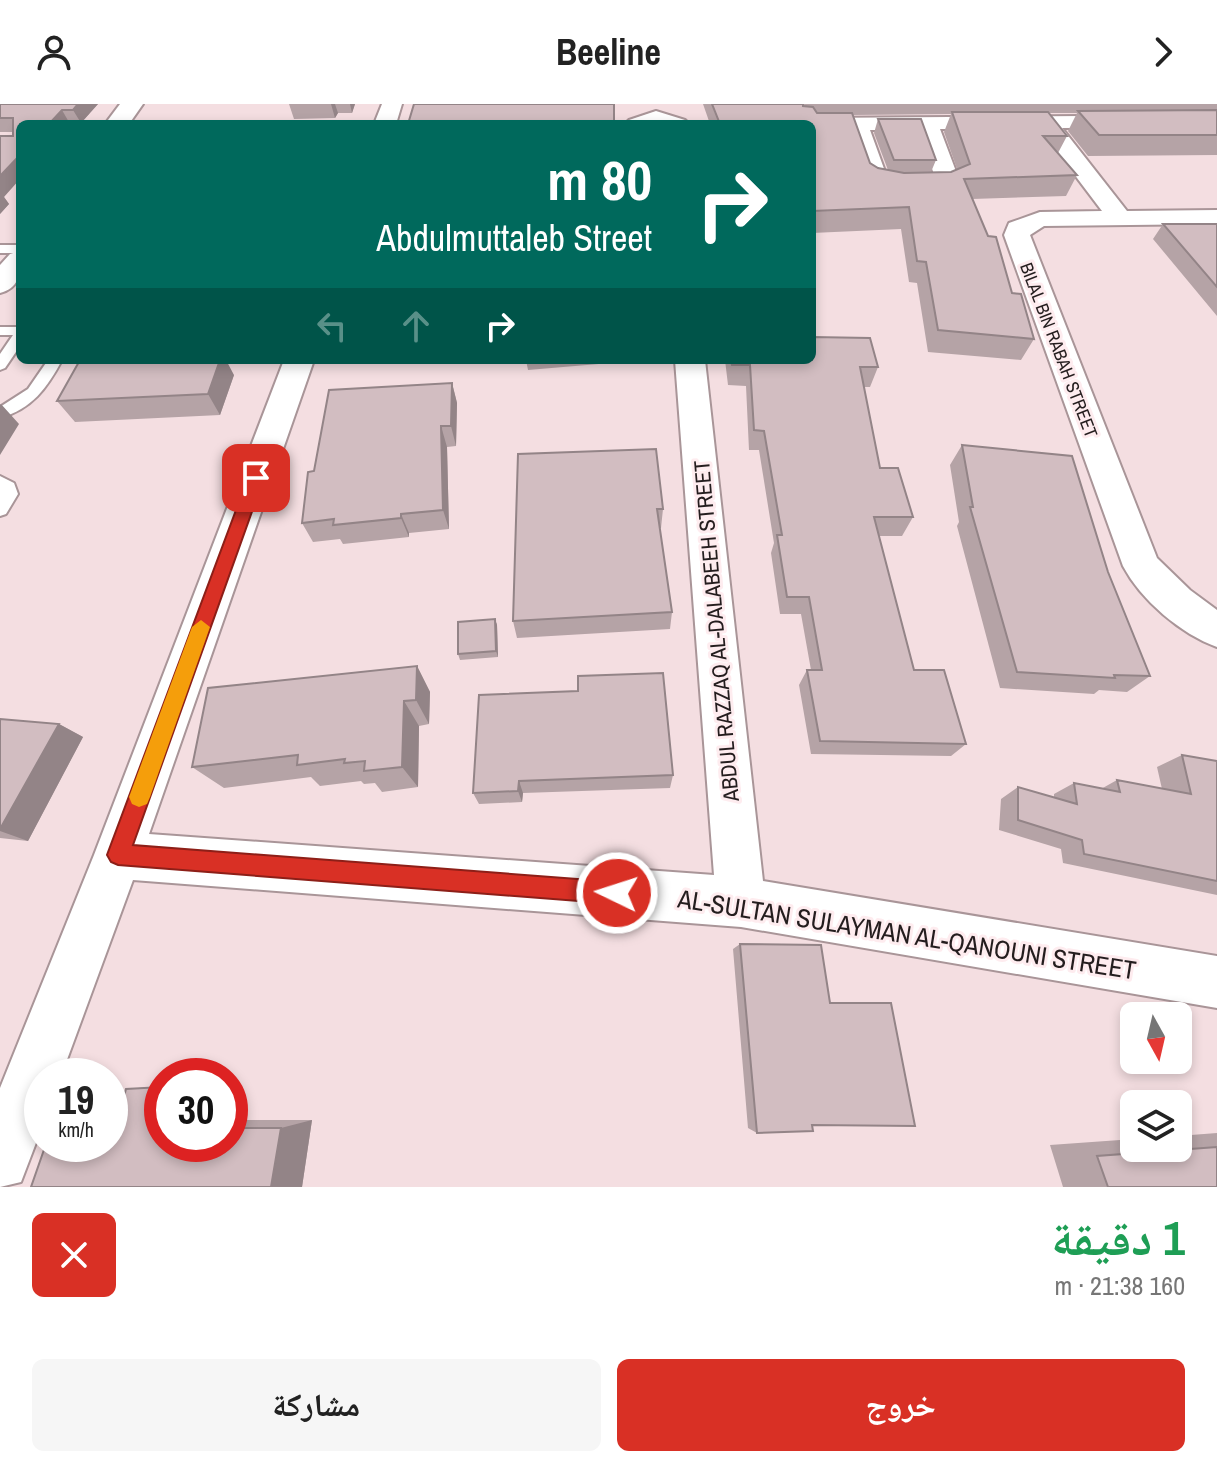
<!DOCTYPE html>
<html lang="ar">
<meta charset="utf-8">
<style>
:root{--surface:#fff;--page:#f6f6f6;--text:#222;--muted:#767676;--accent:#d93025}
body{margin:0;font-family:"Archivo Narrow","Noto Naskh Arabic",sans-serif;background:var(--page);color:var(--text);direction:rtl;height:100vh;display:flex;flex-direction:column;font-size:30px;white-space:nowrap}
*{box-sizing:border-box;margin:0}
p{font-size:26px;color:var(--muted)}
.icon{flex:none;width:44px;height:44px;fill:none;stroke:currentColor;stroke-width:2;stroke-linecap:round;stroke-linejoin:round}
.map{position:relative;height:1083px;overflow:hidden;direction:ltr}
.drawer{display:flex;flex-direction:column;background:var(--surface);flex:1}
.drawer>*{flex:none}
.guide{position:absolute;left:16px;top:16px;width:800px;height:244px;border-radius:12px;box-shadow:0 4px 12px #0003;direction:rtl;background:#00695c;color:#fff;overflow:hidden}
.needle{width:52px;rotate:172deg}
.buttons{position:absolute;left:1120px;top:898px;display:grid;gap:16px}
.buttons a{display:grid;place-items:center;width:72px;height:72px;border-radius:12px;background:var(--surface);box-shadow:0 4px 12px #0003;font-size:40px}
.speed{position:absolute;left:24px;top:954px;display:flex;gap:16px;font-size:40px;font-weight:700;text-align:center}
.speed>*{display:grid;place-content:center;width:104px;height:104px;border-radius:50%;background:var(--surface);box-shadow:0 4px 12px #0003;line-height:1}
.speed small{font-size:20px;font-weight:400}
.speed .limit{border:12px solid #d22;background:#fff;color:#111}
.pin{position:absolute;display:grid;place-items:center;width:68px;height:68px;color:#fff;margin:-34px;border-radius:16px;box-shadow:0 4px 12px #0006}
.me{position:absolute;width:88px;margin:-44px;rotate:274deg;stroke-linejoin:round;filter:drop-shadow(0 0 6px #0008)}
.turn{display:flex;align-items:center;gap:28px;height:168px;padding:0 32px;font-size:36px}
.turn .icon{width:104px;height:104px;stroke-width:2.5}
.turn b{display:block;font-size:56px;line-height:68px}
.lanes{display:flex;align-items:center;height:76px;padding:0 32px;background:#0003;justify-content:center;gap:40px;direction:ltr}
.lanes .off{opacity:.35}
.round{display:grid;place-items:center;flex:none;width:84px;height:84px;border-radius:12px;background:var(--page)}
.headline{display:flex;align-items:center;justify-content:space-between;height:136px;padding:0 32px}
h1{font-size:48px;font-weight:700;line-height:60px;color:#1e9e55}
.button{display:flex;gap:16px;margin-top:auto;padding:16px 32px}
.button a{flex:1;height:92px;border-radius:12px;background:var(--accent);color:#fff;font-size:32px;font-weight:700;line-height:92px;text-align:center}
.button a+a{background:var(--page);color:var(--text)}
header{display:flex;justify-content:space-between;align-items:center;height:104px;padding:0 32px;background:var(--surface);font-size:36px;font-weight:700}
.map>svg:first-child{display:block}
</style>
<header><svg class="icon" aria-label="forward" viewBox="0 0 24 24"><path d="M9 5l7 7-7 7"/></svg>Beeline<svg class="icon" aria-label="person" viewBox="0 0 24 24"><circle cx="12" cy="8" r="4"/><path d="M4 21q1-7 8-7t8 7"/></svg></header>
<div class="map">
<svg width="1217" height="1083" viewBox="0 0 1217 1083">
<rect width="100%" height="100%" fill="#f4dee1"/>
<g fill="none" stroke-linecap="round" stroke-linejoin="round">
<defs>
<path id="service" d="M 0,141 L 20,141 L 20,149 L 0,149 Z
M 0,223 L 20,223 L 20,242 L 5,264 L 0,266 L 0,250 L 13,231 L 0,231 Z
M 48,256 L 62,256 C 47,284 32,305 0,314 L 0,303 L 28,285 Z
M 0,372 L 14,379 L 18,390 L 6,410 L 0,412 Z"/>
<path id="minor" d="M 382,0 L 402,0 L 396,20 L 374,20 Z
M 656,7 L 685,16 L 689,20 L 625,20 L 629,16 Z
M 1217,11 L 1217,23 L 1062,24 L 1127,107 L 1217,106 L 1217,120 L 1044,122 L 1030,131 L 1157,454 L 1190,486 L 1217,506 L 1217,543 C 1181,530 1141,496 1123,462 L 1004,131 L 1009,119 L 1040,108 L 1102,107 L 1040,25 L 940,25 L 960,78 C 949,92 877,91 865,77 L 849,26 L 812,26 L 812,20 L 801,20 L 812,14 ZM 870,26 L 918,26 L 935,73 L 887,73 Z
M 284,256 L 314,256 L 149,730 L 714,771 L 675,256 L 705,256 L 763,777 L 1217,852 L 1217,904 L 741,823 L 133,776 L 61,972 L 42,972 L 42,1023 L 21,1078 L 0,1083 L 0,984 L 94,751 Z"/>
<path id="tertiary" d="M 120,0 L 143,0 L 129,20 L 105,20 Z
M 20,147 C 20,167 22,183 0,189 L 0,161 L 10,150 Z"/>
</defs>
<!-- service casing -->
<use href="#service" stroke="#a99598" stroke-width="4"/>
<!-- minor casing -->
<use href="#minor" stroke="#a99598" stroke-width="4"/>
<!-- tertiary casing -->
<use href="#tertiary" stroke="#a99598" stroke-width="4"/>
<!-- service -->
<use href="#service" fill="#fff" fill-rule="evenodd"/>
<!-- minor -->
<use href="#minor" fill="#fff" fill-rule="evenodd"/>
<!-- tertiary -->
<use href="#tertiary" fill="#fff" fill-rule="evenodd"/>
</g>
<!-- wall -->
<path fill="#b5a3a6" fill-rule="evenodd" d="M 0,0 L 98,0 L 81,19 L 20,20 L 4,93 L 9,100 L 0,110 L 13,28 L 0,28 Z
M 289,0 L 355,0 L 352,9 L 338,9 L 335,14 L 294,15 Z
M 703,0 L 1217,0 L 1217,51 L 1088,52 L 1068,27 L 1077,9 L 1049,9 L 1067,32 L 1058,49 L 1077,71 L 1066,92 L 972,95 L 1012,189 L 1034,235 L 1021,256 L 928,248 L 917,179 L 909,178 L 901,125 L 812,129 L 812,20 L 710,20 ZM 951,10 L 944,28 L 957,65 L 951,68 L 931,68 L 936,56 L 878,15 L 874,29 L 888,66 L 878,64 L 870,59 L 853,11 Z
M 1163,120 L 1217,120 L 1217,212 L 1153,135 Z
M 526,256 L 634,256 L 634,257 L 528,266 Z
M 725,256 L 812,256 L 878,263 L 870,283 L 864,283 L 880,364 L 913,413 L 902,432 L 879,432 L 914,566 L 966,640 L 951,652 L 811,650 L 799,581 L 807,566 L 811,566 L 801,510 L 780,510 L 771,449 L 774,439 L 759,346 L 749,346 L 746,282 L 728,281 Z
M 234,271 L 220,311 L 75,318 L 57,297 Z
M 452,279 L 457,299 L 456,342 L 447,343 L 449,425 L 409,429 L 409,433 L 343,440 L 340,435 L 313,438 L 302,419 L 314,367 Z
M 962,341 L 1108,468 L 1150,572 L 1127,588 L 1099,586 L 1094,590 L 1000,584 L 957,422 L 959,418 L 950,361 Z
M 518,350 L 663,405 L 661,424 L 660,424 L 672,508 L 670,525 L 517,534 L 513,517 Z
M 495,515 L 497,521 L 498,553 L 460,556 L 458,550 Z
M 417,562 L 430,588 L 429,620 L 419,622 L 418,683 L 382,688 L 375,679 L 364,680 L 361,677 L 320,682 L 311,673 L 224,684 L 192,663 Z
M 479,591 L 673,671 L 670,684 L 523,689 L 522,698 L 479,700 L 473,689 Z
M 0,615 L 59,620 L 83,633 L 28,737 L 0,734 Z
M 1182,651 L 1217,657 L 1217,791 L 1063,759 L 1061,745 L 999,726 L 1001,695 L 1018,683 L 1054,694 L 1054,690 L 1074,679 L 1101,685 L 1117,676 L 1162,685 L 1157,663 Z
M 740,840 L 812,1021 L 757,1029 L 748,1024 L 733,845 Z
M 162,982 L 162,1040 L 230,1040 L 230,1016 L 312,1016 L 302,1083 L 31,1083 L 46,1040 L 110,1040 L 110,1018 L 117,1017 L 126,985 Z
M 1217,1029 L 1217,1083 L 1063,1083 L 1050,1041 L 1134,1035 L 1134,1044 L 1178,1044 L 1178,1032 Z"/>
<!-- shaded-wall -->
<path fill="#938487" d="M 78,0 L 98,0 L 81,19 L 73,6 Z
M 331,0 L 335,0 L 338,9 L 335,14 Z
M 350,0 L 355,0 L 352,9 Z
M 62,6 L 70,20 L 49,20 Z
M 20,51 L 20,75 L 4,93 L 9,100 L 0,110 L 0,72 Z
M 220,256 L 226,256 L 234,271 L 220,311 L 208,290 Z
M 452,279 L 457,299 L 456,342 L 451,322 Z
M 1,300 L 19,320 L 0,351 L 0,301 Z
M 441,322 L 447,343 L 449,425 L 443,406 Z
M 401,410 L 409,429 L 409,433 L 401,414 Z
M 495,515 L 497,521 L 498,553 L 496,547 Z
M 417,562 L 430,588 L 429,620 L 416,596 Z
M 404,597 L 419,622 L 418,683 L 402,663 Z
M 59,620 L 83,633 L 28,737 L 0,727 L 0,725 Z
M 519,677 L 523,689 L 522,698 L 518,687 Z
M 162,1003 L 162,1024 L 159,1024 Z
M 312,1016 L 302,1083 L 271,1083 L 281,1024 Z"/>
<!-- building -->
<path fill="#d2bdc1" stroke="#938487" stroke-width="2" d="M 0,0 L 78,0 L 73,6 L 62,6 L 49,20 L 20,20 L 20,51 L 0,72 L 0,32 L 13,32 L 13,14 L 0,14 Z
M 414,0 L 614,0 L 614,20 L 408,20 Z
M 712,0 L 803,0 L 803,2 L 813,3 L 817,9 L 852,9 L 870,59 L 878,64 L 904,69 L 951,68 L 970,60 L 952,8 L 1048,8 L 1067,32 L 1043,32 L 1077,71 L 964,75 L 988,132 L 996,133 L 1012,189 L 1021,190 L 1034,235 L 938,226 L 926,158 L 917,157 L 909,103 L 812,107 L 812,20 L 720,20 Z
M 1217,6 L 1217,31 L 1099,31 L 1078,7 Z
M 878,15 L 921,15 L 936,56 L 894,56 Z
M 1163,120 L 1217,120 L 1217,183 Z
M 812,233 L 870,234 L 878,263 L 860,263 L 880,364 L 898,364 L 913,413 L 874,413 L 914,566 L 944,566 L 966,640 L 820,637 L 807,566 L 822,566 L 809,493 L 787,493 L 777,431 L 782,431 L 764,327 L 754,326 L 750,261 L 732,261 L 731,256 L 812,256 Z
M 80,256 L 220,256 L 208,290 L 57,297 Z
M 452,279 L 451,322 L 441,322 L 443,406 L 401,410 L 401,414 L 333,421 L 334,415 L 302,419 L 308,368 L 314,367 L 329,286 Z
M 962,341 L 1072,352 L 1108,468 L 1150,572 L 1114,571 L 1115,574 L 1017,568 L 970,403 L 973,403 Z
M 656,345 L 663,405 L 657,405 L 672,508 L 513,517 L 518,350 Z
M 495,515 L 496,547 L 458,550 L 458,518 Z
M 417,562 L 416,596 L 404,597 L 402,663 L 364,667 L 365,657 L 344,659 L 345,655 L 297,661 L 298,651 L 192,663 L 208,584 Z
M 663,569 L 673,671 L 519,677 L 518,687 L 473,689 L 479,591 L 578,587 L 578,572 Z
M 0,615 L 59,620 L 0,725 Z
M 1182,651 L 1217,657 L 1217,777 L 1084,750 L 1082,736 L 1018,716 L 1018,683 L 1077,700 L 1074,679 L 1120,688 L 1117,676 L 1191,690 Z
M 740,840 L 821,841 L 830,899 L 891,899 L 915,1022 L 812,1021 L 813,1027 L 757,1029 Z
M 162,983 L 162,1003 L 159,1024 L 162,1024 L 162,1040 L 230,1040 L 230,1024 L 281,1024 L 271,1083 L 31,1083 L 46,1040 L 110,1040 L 110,1018 L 117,1017 L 126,985 Z
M 1217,1043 L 1217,1083 L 1108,1083 L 1097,1052 Z"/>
<!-- route -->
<path fill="#d93025" stroke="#8d1f18" stroke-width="2" d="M 256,369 L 264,374 L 133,741 L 617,778 L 625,781 L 628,789 L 625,797 L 617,800 L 118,761 L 111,758 L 107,751 L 248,374 Z"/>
<!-- slow -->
<path fill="#f59e0b" d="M 201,516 L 210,523 L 150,693 L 147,700 L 139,703 L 132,700 L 129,693 L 192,523 Z"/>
<g text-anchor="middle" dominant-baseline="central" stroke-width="6" stroke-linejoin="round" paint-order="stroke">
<!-- far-street labels -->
<g font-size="18" fill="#241d1e" stroke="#feecef">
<text transform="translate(1059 246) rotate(69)">BILAL BIN RABAH STREET</text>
</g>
<!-- street labels -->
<g font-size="22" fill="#241d1e" stroke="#feecef">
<text transform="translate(716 527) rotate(-95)">ABDUL RAZZAQ AL-DALABEEH STREET</text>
</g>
<!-- near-street labels -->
<g font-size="26" fill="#241d1e" stroke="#feecef">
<text transform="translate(907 830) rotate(9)">AL-SULTAN SULAYMAN AL-QANOUNI STREET</text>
</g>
</g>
</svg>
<div class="buttons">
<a><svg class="needle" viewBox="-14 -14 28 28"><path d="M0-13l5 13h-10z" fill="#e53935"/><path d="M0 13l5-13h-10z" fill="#767676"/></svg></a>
<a><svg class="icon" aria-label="layers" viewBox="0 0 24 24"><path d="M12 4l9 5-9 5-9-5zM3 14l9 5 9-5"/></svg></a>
</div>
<div class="speed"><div>19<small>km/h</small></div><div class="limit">30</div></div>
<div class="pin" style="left:256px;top:374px;background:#d93025"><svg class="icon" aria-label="arrive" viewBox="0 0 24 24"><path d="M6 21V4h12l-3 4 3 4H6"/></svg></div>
<svg class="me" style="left:617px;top:789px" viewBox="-20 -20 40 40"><circle r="17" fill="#d93025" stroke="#fff" stroke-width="3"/><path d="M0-11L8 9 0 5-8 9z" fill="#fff"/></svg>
<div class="guide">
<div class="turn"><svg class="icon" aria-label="right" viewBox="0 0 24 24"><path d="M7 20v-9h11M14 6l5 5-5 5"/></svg><div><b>80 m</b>Abdulmuttaleb Street</div></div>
<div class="lanes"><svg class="icon off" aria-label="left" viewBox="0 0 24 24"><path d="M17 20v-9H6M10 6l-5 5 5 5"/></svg><svg class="icon off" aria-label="ahead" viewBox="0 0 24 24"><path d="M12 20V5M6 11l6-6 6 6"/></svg><svg class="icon" aria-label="right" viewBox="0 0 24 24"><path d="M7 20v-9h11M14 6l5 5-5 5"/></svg></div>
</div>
</div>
<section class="drawer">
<div class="headline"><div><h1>1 دقيقة</h1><p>160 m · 21:38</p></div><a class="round" style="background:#d93025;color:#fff"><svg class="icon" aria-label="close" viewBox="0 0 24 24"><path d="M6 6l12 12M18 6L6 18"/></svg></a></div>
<div class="button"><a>خروج</a><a>مشاركة</a></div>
</section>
